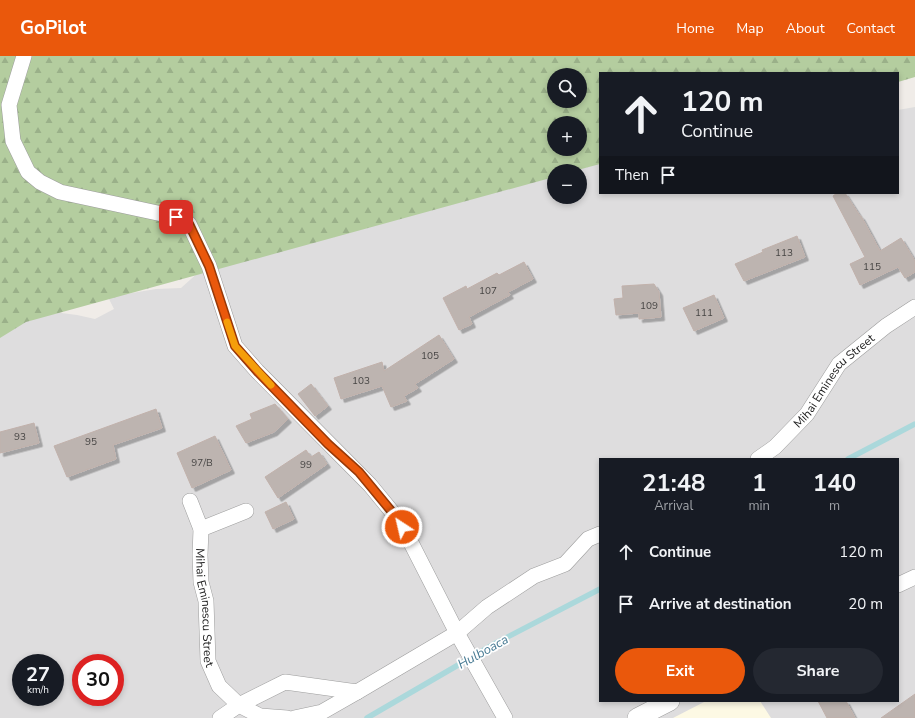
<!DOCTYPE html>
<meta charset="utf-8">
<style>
:root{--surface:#171b24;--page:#242831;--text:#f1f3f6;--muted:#9ea1a6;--accent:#ea580c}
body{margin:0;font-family:"Nunito Sans",sans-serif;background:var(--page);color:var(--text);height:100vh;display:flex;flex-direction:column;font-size:15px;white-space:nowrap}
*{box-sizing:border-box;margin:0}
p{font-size:13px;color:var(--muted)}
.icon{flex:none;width:22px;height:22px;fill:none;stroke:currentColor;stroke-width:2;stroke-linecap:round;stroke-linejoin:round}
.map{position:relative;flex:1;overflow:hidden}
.details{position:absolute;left:599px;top:402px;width:300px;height:244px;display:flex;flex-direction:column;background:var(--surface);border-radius:0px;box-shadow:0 2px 6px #0003}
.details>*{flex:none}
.top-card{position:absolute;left:599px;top:16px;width:300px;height:122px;border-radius:0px;box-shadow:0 2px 6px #0003;background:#171b24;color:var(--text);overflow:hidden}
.tools{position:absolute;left:547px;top:12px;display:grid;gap:8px}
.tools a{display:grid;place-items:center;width:40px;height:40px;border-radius:50%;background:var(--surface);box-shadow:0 2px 6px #0003;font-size:20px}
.speed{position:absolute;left:12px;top:598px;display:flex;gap:8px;font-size:20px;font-weight:700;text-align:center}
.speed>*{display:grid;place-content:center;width:52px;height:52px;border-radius:50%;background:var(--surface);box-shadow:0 2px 6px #0003;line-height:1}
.speed small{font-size:10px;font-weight:400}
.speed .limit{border:6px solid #d22;background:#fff;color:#111}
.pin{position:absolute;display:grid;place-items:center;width:34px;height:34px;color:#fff;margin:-17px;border-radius:8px;box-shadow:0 2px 6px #0006}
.me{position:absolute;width:44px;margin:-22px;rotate:325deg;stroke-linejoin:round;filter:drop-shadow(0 0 3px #0008)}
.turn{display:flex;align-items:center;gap:14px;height:84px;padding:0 16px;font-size:18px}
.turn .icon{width:52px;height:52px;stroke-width:2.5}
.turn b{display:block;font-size:28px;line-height:34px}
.then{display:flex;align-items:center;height:38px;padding:0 16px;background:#0003;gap:8px;font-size:15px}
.eta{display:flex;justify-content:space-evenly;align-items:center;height:68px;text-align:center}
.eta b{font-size:24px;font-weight:700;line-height:28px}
.cta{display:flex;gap:8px;margin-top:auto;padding:8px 16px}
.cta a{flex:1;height:46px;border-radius:24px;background:var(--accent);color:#fff;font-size:16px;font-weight:700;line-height:46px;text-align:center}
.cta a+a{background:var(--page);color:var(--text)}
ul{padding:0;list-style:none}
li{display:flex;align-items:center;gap:12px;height:52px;padding:0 16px}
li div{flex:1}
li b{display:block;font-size:15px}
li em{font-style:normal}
header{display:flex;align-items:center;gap:24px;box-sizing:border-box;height:56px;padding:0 20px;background:var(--accent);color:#fff}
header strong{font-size:19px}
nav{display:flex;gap:22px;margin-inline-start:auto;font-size:14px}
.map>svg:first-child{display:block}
</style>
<header>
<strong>GoPilot</strong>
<nav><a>Home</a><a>Map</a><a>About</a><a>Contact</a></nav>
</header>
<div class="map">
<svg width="915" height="662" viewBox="0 0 915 662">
<defs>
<pattern id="forest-firs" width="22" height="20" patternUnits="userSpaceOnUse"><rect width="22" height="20" fill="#b4cd9f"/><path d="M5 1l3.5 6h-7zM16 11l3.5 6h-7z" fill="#9ab089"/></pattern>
<filter id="shadow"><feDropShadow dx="3.5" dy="3.5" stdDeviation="0" flood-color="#0004"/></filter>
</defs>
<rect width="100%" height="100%" fill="#f0ece8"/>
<!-- residential -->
<path fill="#deddde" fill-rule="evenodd" d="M 915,51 L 915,662 L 0,662 L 0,249 L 77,259 L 95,263 L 114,253 L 108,241 L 156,233 L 181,232 L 220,197 L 554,93 L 580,93 L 600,69 L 600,137 L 898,137 L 898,54 ZM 554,115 L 580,115 L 580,141 L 554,141 ZM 600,403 L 898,403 L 898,645 L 600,645 ZM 21,607 L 55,607 L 55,641 L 21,641 ZM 81,607 L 115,607 L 115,641 L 81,641 Z"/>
<!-- education -->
<path fill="#fdf9e4" d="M 706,645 L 760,645 L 771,662 L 673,662 Z"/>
<!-- forest -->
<path fill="url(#forest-firs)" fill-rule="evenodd" d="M 0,0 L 915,0 L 915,21 L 898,26 L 898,17 L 600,17 L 600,108 L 574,115 L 554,115 L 554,121 L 26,266 L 0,282 ZM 554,19 L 580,19 L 580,45 L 554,45 ZM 554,67 L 580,67 L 580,93 L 554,93 Z"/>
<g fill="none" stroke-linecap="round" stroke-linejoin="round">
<!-- stream -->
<path stroke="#abd8db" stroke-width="5.5" d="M 848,403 L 915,368
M 367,662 L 496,587 L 600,533"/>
</g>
<!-- building -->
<path fill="#bdb4b0" stroke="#c1b1ab" filter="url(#shadow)" d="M 837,137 L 845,137 L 860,160 L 861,160 L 880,195 L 901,182 L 915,205 L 915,216 L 905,222 L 898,211 L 860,229 L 850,208 L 865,201 L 833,140 Z
M 797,180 L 805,201 L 744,225 L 735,208 L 763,196 L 762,194 Z
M 524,206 L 533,223 L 508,236 L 510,239 L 469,261 L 472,268 L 459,274 L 443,242 L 466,230 L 467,233 L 497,217 L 499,219 Z
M 654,228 L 659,236 L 661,261 L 639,263 L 639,257 L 616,259 L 614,243 L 623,242 L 622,230 Z
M 714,239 L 724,262 L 694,275 L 683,252 Z
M 439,279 L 454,303 L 415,328 L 418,332 L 404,340 L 407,345 L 391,351 L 382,330 L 341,343 L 334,322 L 382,306 L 384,315 Z
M 311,328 L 328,350 L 315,360 L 298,338 Z
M 275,348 L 288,363 L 274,376 L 246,387 L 236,370 L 252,363 L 250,358 Z
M 156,353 L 162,372 L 113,389 L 116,403 L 67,421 L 54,390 Z
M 34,367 L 39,387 L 0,397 L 0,376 Z
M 215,380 L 231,414 L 192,432 L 177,397 Z
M 306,394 L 311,401 L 319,396 L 327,408 L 278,442 L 265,421 Z
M 286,446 L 294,463 L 273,473 L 265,456 Z
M 915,638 L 915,662 L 881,662 Z
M 818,645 L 846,645 L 855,662 L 827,662 Z"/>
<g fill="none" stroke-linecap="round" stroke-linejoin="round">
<defs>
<g id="minor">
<path d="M 24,0 L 9,49 L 13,85 L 28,116 L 40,126 L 60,136 L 176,161 L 184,163 L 189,168 L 209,210 L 235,290 L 257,315 L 370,429 L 397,462 L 407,479 L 457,577 L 505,662"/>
<path id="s1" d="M 758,403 L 775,391 L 807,358 L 839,308 L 886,270 L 915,251"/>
<path id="s2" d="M 190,445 L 201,473 L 200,499 L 201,526 L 206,545 L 208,605 L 219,630 L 239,649 L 260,660 L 287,662"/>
<path d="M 201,473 L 246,455"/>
<path d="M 898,529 L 915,521"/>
<path d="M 220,662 L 239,649 L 285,626 L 357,636 L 457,577 L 487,551 L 534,520 L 565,508 L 588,483 L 600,478"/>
<path d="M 294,662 L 322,656 L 357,636"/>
</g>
<path id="tertiary" d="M 637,662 L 670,645"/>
</defs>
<!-- minor casing -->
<use href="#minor" stroke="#9d9d9d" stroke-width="16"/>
<!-- tertiary casing -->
<use href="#tertiary" stroke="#9d9d9d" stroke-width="20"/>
<!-- minor -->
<use href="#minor" stroke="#fff" stroke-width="15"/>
<!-- tertiary -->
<use href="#tertiary" stroke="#fff" stroke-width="19"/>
</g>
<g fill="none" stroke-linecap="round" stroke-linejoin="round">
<defs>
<path id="route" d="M 176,161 L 184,163 L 189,168 L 209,210 L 235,290 L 257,315 L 328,388 L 359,416 L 397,462 L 402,471"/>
</defs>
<!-- route casing -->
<use href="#route" stroke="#983908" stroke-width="10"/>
<!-- route -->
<use href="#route" stroke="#ea580c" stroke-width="7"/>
<!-- slow -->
<path stroke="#f59e0b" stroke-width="7" d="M 227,266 L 235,290 L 271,329"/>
</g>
<g text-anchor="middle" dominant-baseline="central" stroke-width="3.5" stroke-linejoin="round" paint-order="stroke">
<!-- number labels -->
<g font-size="10" fill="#474544">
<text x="784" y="197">113</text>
<text x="872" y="211">115</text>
<text x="488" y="235">107</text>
<text x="649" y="250">109</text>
<text x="704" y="257">111</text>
<text x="430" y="300">105</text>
<text x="361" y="325">103</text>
<text x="20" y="381">93</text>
<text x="91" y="386">95</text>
<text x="202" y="407">97/B</text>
<text x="306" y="409">99</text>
</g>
<!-- street labels -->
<g font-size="12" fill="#202020" stroke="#fff">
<text stroke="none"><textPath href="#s1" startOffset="110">Mihai Eminescu Street</textPath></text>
<text stroke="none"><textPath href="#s2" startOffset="109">Mihai Eminescu Street</textPath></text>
</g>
<!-- water labels -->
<g font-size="13" font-style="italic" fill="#487b94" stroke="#fff">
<text transform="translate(483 596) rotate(-29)">Hulboaca</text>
</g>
</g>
</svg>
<div class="tools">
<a><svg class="icon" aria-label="search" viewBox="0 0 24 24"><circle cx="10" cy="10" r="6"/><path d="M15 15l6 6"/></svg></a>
<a>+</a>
<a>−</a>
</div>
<div class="speed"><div>27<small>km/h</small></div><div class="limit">30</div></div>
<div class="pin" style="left:176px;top:161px;background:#d93025"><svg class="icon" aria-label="arrive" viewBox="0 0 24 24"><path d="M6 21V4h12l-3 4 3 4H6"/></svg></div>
<svg class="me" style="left:402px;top:471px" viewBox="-20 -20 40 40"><circle r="17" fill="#ea580c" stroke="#fff" stroke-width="3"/><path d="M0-11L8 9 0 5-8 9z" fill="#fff"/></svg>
<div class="top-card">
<div class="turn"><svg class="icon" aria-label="ahead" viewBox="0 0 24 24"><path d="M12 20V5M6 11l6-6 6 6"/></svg><div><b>120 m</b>Continue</div></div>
<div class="then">Then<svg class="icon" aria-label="arrive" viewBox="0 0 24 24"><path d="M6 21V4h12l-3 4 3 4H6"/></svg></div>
</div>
<section class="details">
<div class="eta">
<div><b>21:48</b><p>Arrival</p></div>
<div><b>1</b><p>min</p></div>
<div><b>140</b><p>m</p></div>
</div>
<ul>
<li><svg class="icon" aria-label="ahead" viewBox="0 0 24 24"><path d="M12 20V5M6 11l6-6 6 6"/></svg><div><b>Continue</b></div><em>120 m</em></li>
<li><svg class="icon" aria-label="arrive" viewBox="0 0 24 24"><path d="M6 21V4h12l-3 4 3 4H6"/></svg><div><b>Arrive at destination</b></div><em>20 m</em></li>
</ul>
<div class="cta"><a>Exit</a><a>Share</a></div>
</section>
</div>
